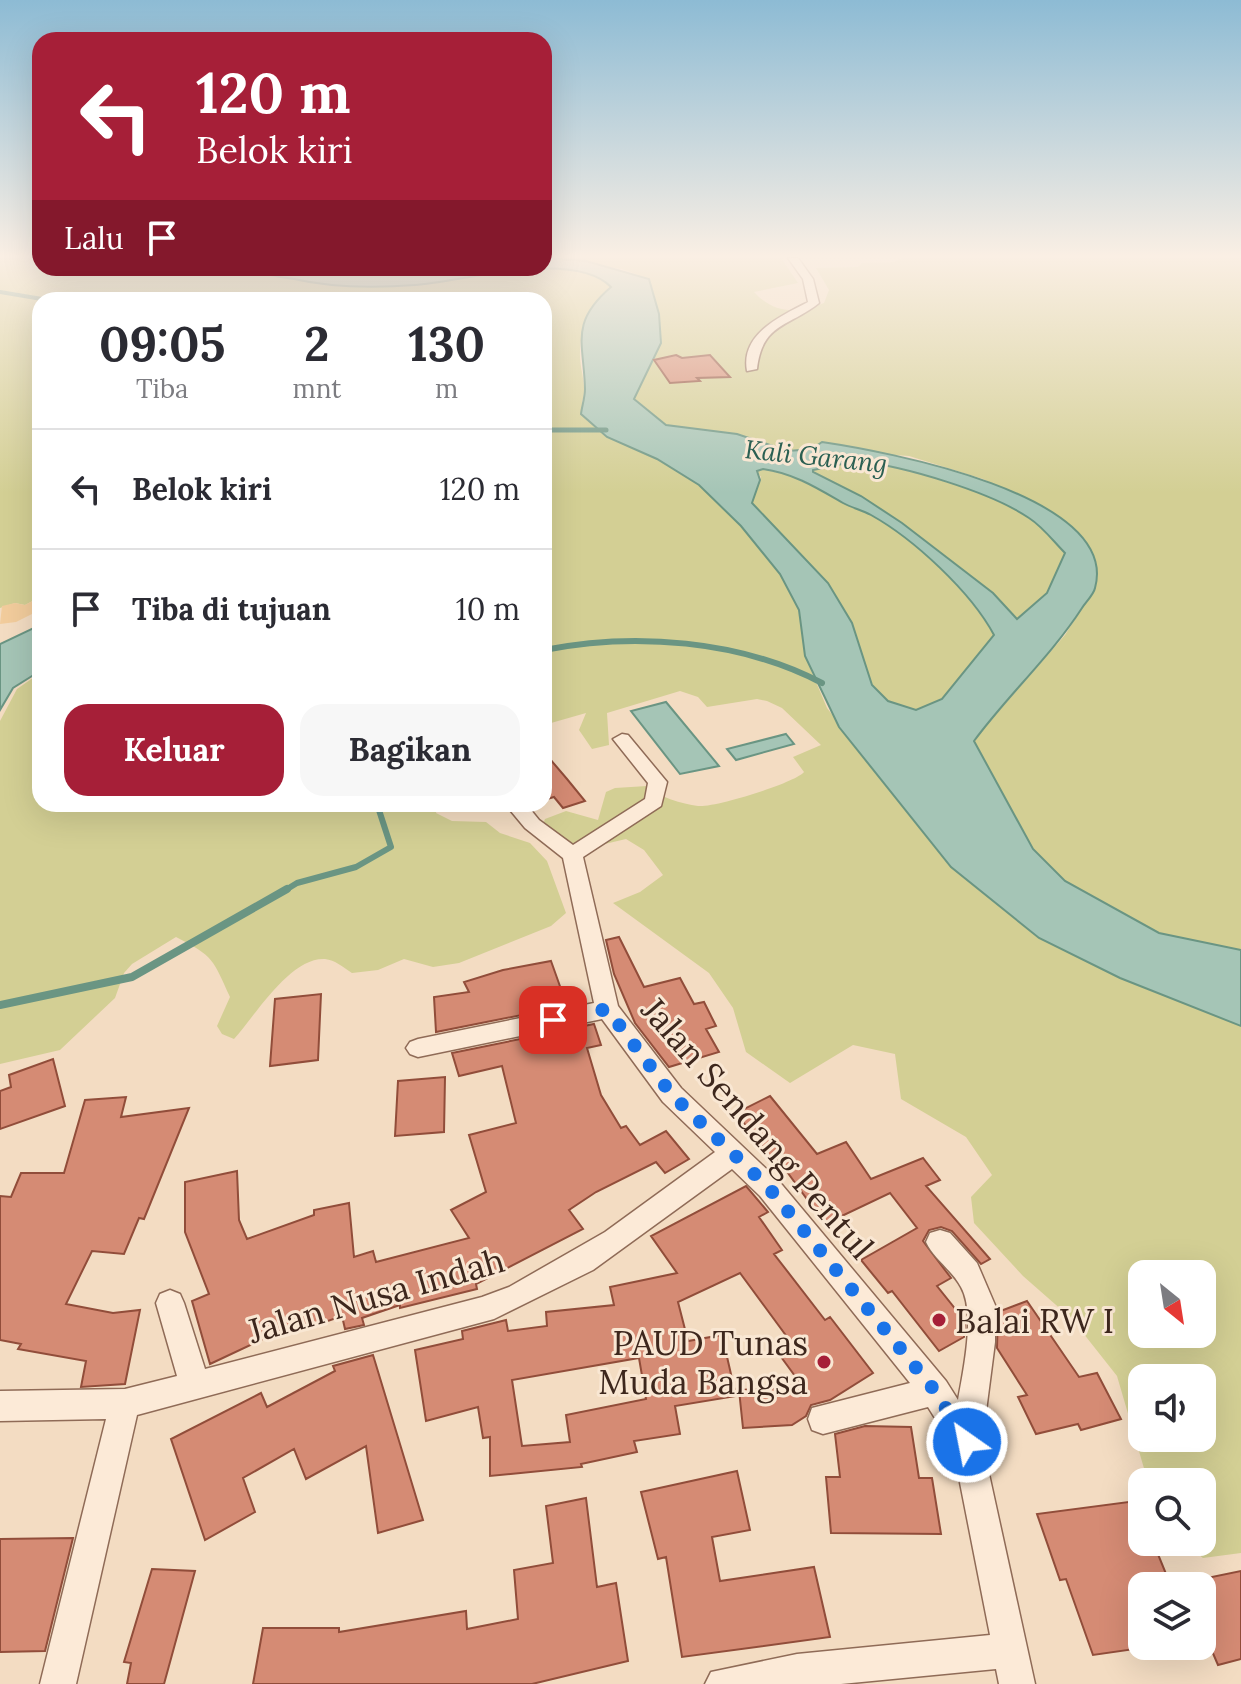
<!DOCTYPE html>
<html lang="id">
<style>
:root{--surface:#fff;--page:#f7f7f7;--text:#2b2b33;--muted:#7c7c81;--line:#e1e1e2;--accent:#a61f38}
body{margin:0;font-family:Lora,serif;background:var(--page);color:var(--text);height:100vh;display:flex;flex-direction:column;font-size:30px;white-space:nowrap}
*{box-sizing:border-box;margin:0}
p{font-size:26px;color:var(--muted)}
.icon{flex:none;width:44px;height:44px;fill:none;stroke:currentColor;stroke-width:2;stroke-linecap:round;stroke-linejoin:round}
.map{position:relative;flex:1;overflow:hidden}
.drawer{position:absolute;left:32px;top:292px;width:520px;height:520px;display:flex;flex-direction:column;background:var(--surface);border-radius:24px;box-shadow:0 8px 32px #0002}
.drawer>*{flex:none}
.top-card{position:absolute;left:32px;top:32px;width:520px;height:244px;border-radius:24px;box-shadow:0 8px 32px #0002;background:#a61f38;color:#fff;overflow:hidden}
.needle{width:52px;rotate:150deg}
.fabs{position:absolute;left:1128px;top:1260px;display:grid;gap:16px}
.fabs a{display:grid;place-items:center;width:88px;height:88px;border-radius:16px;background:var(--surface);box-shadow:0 8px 32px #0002;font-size:40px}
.pin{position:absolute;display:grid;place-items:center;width:68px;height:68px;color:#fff;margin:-34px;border-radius:16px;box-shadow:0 4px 12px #0006}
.me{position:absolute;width:88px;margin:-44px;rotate:327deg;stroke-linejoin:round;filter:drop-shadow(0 0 6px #0008)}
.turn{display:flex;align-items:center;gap:28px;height:168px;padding:0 32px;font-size:36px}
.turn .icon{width:104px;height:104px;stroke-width:2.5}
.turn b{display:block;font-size:56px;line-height:68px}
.then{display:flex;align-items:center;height:76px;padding:0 32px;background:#0003;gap:16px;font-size:30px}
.eta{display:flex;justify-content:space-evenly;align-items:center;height:136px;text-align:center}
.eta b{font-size:48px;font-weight:700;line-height:56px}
.primary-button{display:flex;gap:16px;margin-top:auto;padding:16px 32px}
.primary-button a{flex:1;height:92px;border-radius:24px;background:var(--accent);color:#fff;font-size:32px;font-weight:700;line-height:92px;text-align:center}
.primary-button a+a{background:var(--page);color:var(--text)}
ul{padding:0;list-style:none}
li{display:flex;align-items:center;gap:24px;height:120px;padding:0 32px;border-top:2px solid var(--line)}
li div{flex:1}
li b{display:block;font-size:30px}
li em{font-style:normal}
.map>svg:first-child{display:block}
</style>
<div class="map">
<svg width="1241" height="1684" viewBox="0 0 1241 1684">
<rect width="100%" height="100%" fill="#f3dcc2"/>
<!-- green -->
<path fill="#d3cf94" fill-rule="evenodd" d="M 0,258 L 40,258 L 40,268 L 253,268 C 264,275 281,277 294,279 C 333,287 375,288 415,285 C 467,280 569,249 612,287 C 595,308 580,324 580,352 C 579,370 588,385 582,402 L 607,437 L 657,459 L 699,485 L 741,526 L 780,574 L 799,611 L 805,656 L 827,708 L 951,867 L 1039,938 L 1120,978 L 1241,1026 L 1241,1553 L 1203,1558 L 1183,1542 L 1202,1542 L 1202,1482 L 1148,1482 L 1117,1376 L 1072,1319 L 1023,1276 L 974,1223 L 971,1197 L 992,1175 L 966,1137 L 901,1099 L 895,1054 L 853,1045 L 790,1083 L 746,1052 L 733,1008 L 709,973 L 613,903 L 640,892 L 663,875 L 644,850 L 626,839 L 575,851 L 540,831 L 545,819 L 566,811 L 598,820 L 606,792 L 615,788 L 647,786 C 659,797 682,804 698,806 C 714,808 795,783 804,772 L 793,757 L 821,745 L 782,708 L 767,701 L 757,699 L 707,707 L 698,697 L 680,691 L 607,713 L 609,745 L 592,749 L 579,730 L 586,713 L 544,725 L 544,300 L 40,300 L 40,597 L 25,605 L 15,603 L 0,608 ZM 1142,1274 L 1202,1274 L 1202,1334 L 1142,1334 ZM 1142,1378 L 1202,1378 L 1202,1438 L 1142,1438 Z
M 544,258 L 781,258 L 798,283 L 754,292 C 774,314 798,314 824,303 L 829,290 L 816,268 L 858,267 L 862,263 L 893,262 L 903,258 L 1241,258 L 1241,950 L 1159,933 L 1065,881 L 1033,849 L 974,740 L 1065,635 L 1095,588 L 1047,510 L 983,479 L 909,456 L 812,449 L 788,451 L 737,434 L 666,425 L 634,399 L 661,343 L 659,314 L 649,279 L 622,269 Z
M 858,461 C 904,466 990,492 1029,518 C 1043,527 1054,542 1065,553 L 1047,593 L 1017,619 L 993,593 L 902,523 L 861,496 L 813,473 L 813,470 Z
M 763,469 C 793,473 817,488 843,503 C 852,508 862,510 871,515 C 918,542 967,589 994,635 L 942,699 L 916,710 L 888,701 L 872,685 L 852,623 L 828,583 L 752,503 L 761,477 L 756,470 Z
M 40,673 L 40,804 L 438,804 L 436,813 L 452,821 L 486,822 L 500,833 L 530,843 L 547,861 L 566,913 L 551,926 L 459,963 L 433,967 L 404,959 L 378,970 L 352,973 C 343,967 335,960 325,959 C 290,957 255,1016 234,1039 L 222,1034 L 217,1026 L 230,997 C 213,960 214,956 176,937 L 132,964 L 124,973 L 115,998 L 60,1050 L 0,1064 L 0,721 L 17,689 Z"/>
<!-- sand -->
<path fill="#f2cc9c" d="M 40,597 L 40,610 L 16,622 L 0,624 L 2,606 L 15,603 L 25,605 Z"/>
<!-- water -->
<path fill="#a5c5b6" stroke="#6a9583" stroke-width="2" fill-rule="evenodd" d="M 544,258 L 586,261 L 649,279 L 659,314 L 661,343 L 634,399 L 666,425 L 737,434 L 788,451 L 812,449 L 822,442 C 883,451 1121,494 1095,588 C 1094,594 1086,602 1082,608 C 1051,656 1008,695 974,741 L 1033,849 L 1065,881 L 1159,933 L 1241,950 L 1241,1026 L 1120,978 L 1039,938 L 951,867 L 839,727 L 805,656 L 799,610 L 780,574 L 741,526 L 699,485 L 657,459 L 607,437 L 581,414 C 582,406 585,397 585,389 C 584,343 569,323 611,287 C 573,249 465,281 415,285 C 375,288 333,288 294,279 C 281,277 264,275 253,268 L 544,268 ZM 857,461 C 904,466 991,492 1029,518 C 1043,527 1054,542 1065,553 L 1047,593 L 1017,619 L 993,593 L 902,523 L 861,496 L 813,472 L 813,470 ZM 763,469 C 793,473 817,488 843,503 C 852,508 862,510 871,515 C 914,539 971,592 994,635 L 942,699 L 916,710 L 888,701 L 872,685 L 852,623 L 828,583 L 752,503 L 760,480 L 757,471 Z
M 40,625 L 40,671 L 13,688 L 0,710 L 0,644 Z
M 666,702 L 719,766 L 680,774 L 631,711 Z
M 786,734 L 794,744 L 736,760 L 727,749 Z"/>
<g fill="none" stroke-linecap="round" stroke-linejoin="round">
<!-- stream-far3 -->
<path stroke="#6a9583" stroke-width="4" d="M 0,292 L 48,300"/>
<!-- stream-far2 -->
<path stroke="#6a9583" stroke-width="5" d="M 544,430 L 606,430"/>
<!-- stream-far1 -->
<path stroke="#6a9583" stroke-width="6" d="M 544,650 C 634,632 740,640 822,683
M 284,891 L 297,883 L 356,867 L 391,847 L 377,804"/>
<!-- stream -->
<path stroke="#6a9583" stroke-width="8" d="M 0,1005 L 132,977 L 287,889"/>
</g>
<!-- building -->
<path fill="#d58b74" stroke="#914d3a" stroke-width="2" fill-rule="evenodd" d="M 676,355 L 682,358 L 710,355 L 730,377 L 697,378 L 700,381 L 670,383 L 654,360 Z
M 544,752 L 567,779 L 585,801 L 563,808 L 554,797 L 544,800 Z
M 619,937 L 644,987 L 680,978 L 694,1004 L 704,1002 L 716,1026 L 706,1029 L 719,1052 L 669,1067 L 635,1023 L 614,974 L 606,940 Z
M 551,961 L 567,1006 L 436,1032 L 434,997 L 469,992 L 464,982 L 503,970 Z
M 321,994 L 318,1060 L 270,1066 L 275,999 Z
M 594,1024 L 601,1045 L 587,1048 L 601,1095 L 621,1128 L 626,1126 L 640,1145 L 666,1131 L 689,1159 L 665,1173 L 656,1162 L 596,1192 L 569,1210 L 583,1229 L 476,1284 L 477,1289 L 400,1308 L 400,1305 L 362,1318 L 364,1325 L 345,1329 L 342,1316 L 299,1331 L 297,1323 L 210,1364 L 192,1301 L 209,1294 L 185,1232 L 185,1182 L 237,1171 L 239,1220 L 247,1239 L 314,1215 L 314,1210 L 349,1203 L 354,1257 L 373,1251 L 376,1262 L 469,1238 L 451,1210 L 486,1192 L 469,1135 L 516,1123 L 502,1066 L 459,1076 L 452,1053 Z
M 53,1059 L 65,1106 L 0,1129 L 0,1091 L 11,1087 L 9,1075 Z
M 445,1077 L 444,1132 L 395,1136 L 398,1081 Z
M 770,1096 L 817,1154 L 846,1142 L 871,1179 L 923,1158 L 940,1180 L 926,1186 L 990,1259 L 981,1264 L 952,1231 L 941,1227 L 929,1230 L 923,1241 L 951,1278 L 937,1286 L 965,1321 L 964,1337 L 939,1351 L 892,1291 L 888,1293 L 861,1260 L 917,1228 L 890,1193 L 825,1224 L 777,1158 L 773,1160 L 736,1113 Z
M 126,1097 L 121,1117 L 189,1108 L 144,1219 L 139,1218 L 124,1254 L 92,1251 L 66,1304 L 113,1313 L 140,1310 L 125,1384 L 81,1387 L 86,1361 L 18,1349 L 21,1344 L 0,1340 L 0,1196 L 11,1197 L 21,1173 L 64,1173 L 85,1100 Z
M 746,1186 L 768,1212 L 759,1217 L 782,1250 L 774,1254 L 825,1320 L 830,1317 L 873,1373 L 830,1400 L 811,1405 L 806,1416 L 792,1425 L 743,1428 L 739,1390 L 803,1387 L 776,1350 L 790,1341 L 740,1273 L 678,1302 L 688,1341 L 722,1335 L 736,1396 L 675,1406 L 680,1434 L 634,1441 L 637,1452 L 581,1464 L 582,1467 L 490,1476 L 490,1437 L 483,1438 L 478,1407 L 426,1421 L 415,1350 L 463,1339 L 462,1331 L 506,1320 L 508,1331 L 547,1326 L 546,1312 L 614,1305 L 610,1287 L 677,1273 L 651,1236 ZM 639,1358 L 646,1399 L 566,1415 L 570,1442 L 522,1446 L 512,1380 Z
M 1027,1301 L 1079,1377 L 1097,1373 L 1121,1419 L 1081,1430 L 1078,1424 L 1036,1434 L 1018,1397 L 1027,1395 L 997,1348 L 998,1312 Z
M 373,1355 L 423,1520 L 378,1533 L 366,1446 L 306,1479 L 294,1449 L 243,1478 L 255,1512 L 205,1540 L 171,1439 L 261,1393 L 267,1407 L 335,1371 L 333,1366 Z
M 865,1426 L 911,1427 L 919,1478 L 932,1478 L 941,1534 L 831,1533 L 826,1477 L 840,1477 L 835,1434 Z
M 737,1471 L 750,1530 L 712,1537 L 720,1581 L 814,1567 L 830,1637 L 682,1657 L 666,1557 L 658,1559 L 641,1492 Z
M 586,1498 L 597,1587 L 616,1583 L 628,1661 L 532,1684 L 253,1684 L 263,1628 L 339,1628 L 339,1632 L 466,1611 L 467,1629 L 518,1619 L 514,1570 L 553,1563 L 546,1506 Z
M 1136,1501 L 1142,1516 L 1142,1542 L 1153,1542 L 1171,1586 L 1142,1586 L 1142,1648 L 1093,1655 L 1066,1579 L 1060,1580 L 1037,1514 Z
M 73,1538 L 45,1651 L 0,1652 L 0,1539 Z
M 152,1569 L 195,1571 L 164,1684 L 127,1684 L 131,1663 L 124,1662 Z
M 1241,1571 L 1241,1659 L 1218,1665 L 1206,1637 L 1202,1638 L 1202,1579 Z"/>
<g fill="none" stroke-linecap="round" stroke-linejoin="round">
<defs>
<path id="street" d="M 788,258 L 798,258 L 813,279 L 819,303 C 789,327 762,323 757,369 L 747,371 C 740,334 781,316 808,302 L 803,279 Z
M 622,734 L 628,735 L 667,782 L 661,806 L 583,857 L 618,1006 L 681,1088 L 778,1180 L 946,1381 L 958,1400 C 963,1372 976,1313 961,1287 C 952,1270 934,1259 926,1242 L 930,1233 L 940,1230 L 950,1233 L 977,1263 L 995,1305 L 995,1342 L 982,1442 L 1035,1684 L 999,1684 L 996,1669 L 841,1684 L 705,1684 L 711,1672 L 797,1654 L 990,1635 L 953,1447 L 928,1407 L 823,1434 L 812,1430 L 808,1419 L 812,1408 L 910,1383 L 760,1196 L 732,1169 L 593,1270 L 494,1319 L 137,1415 L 76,1684 L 40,1684 L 106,1419 L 0,1421 L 0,1391 L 125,1389 L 177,1376 L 156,1303 L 160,1294 L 170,1290 L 180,1294 L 184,1303 L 205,1369 L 482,1297 L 509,1287 L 605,1232 L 715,1152 L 663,1102 L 602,1019 L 418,1057 L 410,1054 L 406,1048 L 410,1042 L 418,1039 L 594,1003 L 563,858 L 525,828 L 505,804 L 526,804 L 539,820 L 573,845 L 645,799 L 648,783 L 613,739 Z"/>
</defs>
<!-- street casing -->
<use href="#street" stroke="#8f6b57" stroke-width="3"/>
<!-- street -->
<use href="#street" fill="#fcead7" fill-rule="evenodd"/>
</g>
<!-- sky -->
<linearGradient id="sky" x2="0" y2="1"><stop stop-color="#8dbbd4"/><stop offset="0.52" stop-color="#faefe4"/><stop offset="1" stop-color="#faefe4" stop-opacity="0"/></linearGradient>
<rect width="1241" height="493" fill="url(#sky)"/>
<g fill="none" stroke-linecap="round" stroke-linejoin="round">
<!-- route -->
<path stroke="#1a73e8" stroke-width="14" stroke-dasharray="0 25.2" d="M 553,1020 L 607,1009 L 672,1095 L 769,1188 L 935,1391 L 967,1442"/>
</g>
<!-- markers -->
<g fill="#a61f38" stroke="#f9e7d3" stroke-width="3">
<circle cx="939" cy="1320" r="8"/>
<circle cx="824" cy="1362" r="8"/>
</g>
<g text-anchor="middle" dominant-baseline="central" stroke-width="6" stroke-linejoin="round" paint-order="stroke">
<!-- far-water labels -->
<g font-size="26" font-style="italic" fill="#2a5f52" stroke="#f9e7d3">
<text transform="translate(816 456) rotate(6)">Kali Garang</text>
</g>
<!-- near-street labels -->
<g font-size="34" fill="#3d271d" stroke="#f9e7d3">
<text transform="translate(758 1128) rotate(49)">Jalan Sendang Pentul</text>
<text transform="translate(376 1295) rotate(-16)">Jalan Nusa Indah</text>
</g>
<!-- near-poi labels -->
<g font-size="34" fill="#3d271d" stroke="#f9e7d3" text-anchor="start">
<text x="955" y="1320">Balai RW I</text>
<text x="808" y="1342" text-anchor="end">PAUD Tunas<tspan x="808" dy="39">Muda Bangsa</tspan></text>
</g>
</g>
</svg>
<div class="fabs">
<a><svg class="needle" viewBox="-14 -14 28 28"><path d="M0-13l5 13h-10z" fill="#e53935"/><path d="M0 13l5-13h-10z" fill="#7c7c81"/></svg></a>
<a><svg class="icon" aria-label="sound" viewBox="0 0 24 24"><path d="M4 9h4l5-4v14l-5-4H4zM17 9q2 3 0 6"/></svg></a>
<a><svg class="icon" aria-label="search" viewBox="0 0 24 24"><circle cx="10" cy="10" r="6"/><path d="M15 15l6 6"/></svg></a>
<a><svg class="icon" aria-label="layers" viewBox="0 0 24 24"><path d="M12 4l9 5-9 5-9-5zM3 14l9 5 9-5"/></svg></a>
</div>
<div class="pin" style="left:553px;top:1020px;background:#d93025"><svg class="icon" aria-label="arrive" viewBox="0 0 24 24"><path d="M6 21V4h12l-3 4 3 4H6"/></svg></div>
<svg class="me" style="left:967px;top:1442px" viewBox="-20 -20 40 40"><circle r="17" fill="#1a73e8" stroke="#fff" stroke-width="3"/><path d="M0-11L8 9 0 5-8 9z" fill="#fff"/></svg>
<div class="top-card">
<div class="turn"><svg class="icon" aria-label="left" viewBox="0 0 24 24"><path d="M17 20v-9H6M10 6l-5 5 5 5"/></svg><div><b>120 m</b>Belok kiri</div></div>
<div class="then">Lalu<svg class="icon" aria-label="arrive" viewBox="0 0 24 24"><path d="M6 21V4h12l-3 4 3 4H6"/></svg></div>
</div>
<section class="drawer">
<div class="eta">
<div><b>09:05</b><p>Tiba</p></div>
<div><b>2</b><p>mnt</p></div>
<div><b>130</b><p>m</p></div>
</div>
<ul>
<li><svg class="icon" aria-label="left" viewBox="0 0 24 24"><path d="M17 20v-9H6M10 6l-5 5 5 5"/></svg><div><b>Belok kiri</b></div><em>120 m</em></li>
<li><svg class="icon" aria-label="arrive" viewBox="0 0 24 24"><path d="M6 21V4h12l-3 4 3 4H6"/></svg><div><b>Tiba di tujuan</b></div><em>10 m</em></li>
</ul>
<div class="primary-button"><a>Keluar</a><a>Bagikan</a></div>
</section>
</div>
